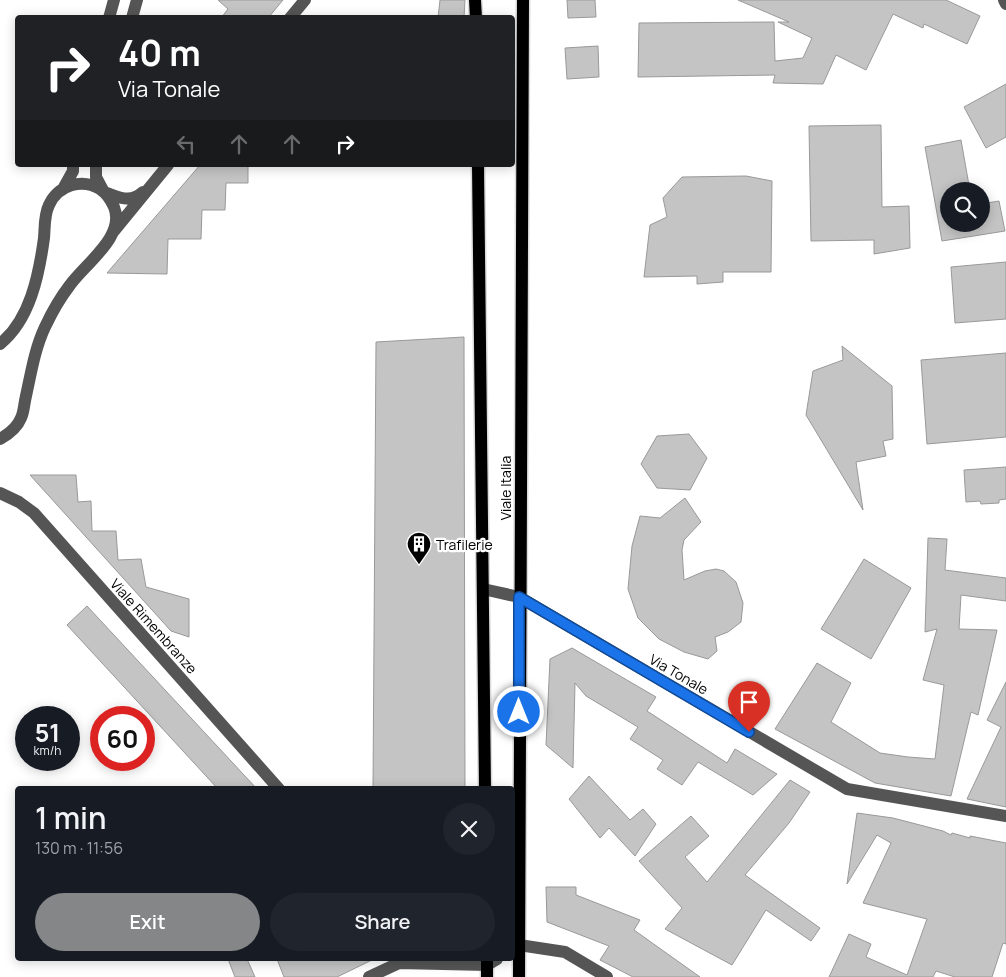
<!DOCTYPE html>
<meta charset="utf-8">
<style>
:root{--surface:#171b24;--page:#20242c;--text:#f1f3f6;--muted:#9ea1a6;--accent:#858687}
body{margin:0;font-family:Manrope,sans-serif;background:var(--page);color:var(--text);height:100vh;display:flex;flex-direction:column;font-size:19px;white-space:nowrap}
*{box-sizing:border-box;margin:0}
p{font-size:16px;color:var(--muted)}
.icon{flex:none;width:28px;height:28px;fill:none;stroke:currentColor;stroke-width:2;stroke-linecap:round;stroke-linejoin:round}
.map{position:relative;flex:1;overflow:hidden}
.sheet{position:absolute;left:15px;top:786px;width:500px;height:175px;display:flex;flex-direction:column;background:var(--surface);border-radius:5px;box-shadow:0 2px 12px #0003}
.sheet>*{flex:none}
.hud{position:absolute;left:15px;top:15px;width:500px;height:152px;border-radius:5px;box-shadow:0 2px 12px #0003;background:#202124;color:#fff;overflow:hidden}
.fabs{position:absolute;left:940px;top:182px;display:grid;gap:10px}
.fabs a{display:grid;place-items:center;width:50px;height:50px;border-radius:50%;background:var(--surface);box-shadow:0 2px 12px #0003;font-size:25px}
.speed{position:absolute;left:15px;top:706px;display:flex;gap:10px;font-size:25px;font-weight:700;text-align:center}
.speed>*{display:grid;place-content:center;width:65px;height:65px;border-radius:50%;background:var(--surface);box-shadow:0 2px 12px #0003;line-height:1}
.speed small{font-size:12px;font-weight:400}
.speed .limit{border:8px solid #d22;background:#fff;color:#111}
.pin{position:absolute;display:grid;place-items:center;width:42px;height:42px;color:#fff;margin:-51px -21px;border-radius:50% 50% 50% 0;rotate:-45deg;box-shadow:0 0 5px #0007}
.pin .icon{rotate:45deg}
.me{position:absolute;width:55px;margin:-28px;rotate:0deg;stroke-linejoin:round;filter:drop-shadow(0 0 4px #0008)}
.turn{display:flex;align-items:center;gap:18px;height:105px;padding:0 20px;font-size:22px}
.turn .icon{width:65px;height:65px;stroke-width:2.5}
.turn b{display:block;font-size:35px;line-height:42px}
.lanes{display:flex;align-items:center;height:48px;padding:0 20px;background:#0003;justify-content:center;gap:25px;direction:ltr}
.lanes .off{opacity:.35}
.round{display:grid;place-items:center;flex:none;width:52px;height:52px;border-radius:26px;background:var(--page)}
.headline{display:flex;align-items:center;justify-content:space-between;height:85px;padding:0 20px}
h1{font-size:30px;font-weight:600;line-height:38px}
.cta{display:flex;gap:10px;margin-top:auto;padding:10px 20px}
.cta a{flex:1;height:58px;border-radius:30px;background:var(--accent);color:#fff;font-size:20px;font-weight:600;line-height:58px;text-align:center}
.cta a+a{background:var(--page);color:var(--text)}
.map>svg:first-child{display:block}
</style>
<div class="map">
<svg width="1006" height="977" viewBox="0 0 1006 977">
<rect width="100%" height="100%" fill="#fff"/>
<!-- building -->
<path fill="#c4c4c4" stroke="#999" d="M 218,0 L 283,0 L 268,18 L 221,18 L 228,9 Z
M 440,0 L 465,0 L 464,18 L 438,18 Z
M 567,0 L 595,0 L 596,17 L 568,18 Z
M 738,0 L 946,0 L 980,16 L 967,44 L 924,24 L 923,28 L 893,14 L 866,70 L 836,55 L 823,84 L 773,83 L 775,75 L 638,77 L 639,23 L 774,22 L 775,61 L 803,58 L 812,38 L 778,22 L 789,22 Z
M 598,46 L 599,77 L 567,79 L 565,48 Z
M 1006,84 L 1006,137 L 986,148 L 964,107 Z
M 881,125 L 882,207 L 909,206 L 910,248 L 874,254 L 874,240 L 811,241 L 809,126 Z
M 961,140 L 970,191 L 949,191 L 949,224 L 981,224 L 981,204 L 999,201 L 1005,231 L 942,241 L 925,147 Z
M 200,165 L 248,165 L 248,183 L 226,183 L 225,210 L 202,210 L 201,239 L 168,239 L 167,274 L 107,273 Z
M 746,176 L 772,181 L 771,272 L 723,272 L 723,282 L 697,284 L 697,276 L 644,277 L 650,225 L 667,217 L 663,198 L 682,177 Z
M 1006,262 L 1006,319 L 955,323 L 951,267 Z
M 464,337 L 465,789 L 373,789 L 376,342 Z
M 842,346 L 892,386 L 893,439 L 883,441 L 886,456 L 856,462 L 863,510 L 806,415 L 813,371 L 843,360 Z
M 1006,353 L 1006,437 L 927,444 L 921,360 Z
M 689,434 L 707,458 L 690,490 L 657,488 L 641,464 L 657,436 Z
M 1006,467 L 1006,499 L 999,500 L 999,503 L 981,504 L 980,501 L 966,502 L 964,470 Z
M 30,475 L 76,475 L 78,502 L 91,501 L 92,531 L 116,531 L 118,560 L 141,559 L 146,587 L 189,599 L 189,637 L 171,631 Z
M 685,498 L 701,522 L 684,540 L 682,550 L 684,580 L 705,571 L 716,569 L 724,571 L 736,582 L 743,603 L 741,622 L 728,632 L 715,637 L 717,651 L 708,659 L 684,652 L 659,639 L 638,618 L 628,589 L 632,546 L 640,516 L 660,518 Z
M 928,538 L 947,539 L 945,570 L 1006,578 L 1006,601 L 961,595 L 959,629 L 997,630 L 978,715 L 971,712 L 951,796 L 875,783 L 775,729 L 817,663 L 851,683 L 831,722 L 880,753 L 908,757 L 935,759 L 944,685 L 923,680 L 937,629 L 925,632 Z
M 864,559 L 911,588 L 871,659 L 821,629 Z
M 87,606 L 257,789 L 218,789 L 67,625 Z
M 572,648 L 656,697 L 647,711 L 727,763 L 735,749 L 777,774 L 753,795 L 698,762 L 682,785 L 657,769 L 663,760 L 630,739 L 638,727 L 586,696 L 575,683 L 573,768 L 546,745 L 550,659 Z
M 1006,682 L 1006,807 L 967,799 L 1001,727 L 987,720 Z
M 589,776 L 630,820 L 643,809 L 656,824 L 635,856 L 609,828 L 600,838 L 569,799 Z
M 790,780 L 810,792 L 789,823 L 745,875 L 820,928 L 811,941 L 766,910 L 732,965 L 665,929 L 682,908 L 639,861 L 691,816 L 709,836 L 685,857 L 707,882 Z
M 857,813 L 893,818 L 943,831 L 951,835 L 952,833 L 970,838 L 970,836 L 1006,843 L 1006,944 L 1003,943 L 992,977 L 955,977 L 936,971 L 933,977 L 829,977 L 849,934 L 871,944 L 866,957 L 907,975 L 927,919 L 863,903 L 891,843 L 877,835 L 847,884 Z
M 546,887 L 576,887 L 576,895 L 640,920 L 634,930 L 700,977 L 633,977 L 600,960 L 609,946 L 547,922 Z
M 228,959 L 247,959 L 255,977 L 235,977 Z
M 277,959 L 374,959 L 337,977 L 284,977 Z"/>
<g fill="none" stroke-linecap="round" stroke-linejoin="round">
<defs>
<path id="major" d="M 475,0 L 476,18
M 478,165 L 485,789
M 487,959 L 487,977
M 519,977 L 523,0"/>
</defs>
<!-- major casing -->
<use href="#major" stroke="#dbdbdb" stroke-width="15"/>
<!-- minor -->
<path stroke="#555" stroke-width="12" d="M 1004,0 L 1006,4
M 109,18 L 114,0
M 132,18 L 137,0
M 290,18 L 305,0
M 96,165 L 96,177 L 104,192
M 63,189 L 73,171 L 73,165
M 104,192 C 119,197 130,204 143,192
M 114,231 L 168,165
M 0,344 C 30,320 39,275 44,238 C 45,227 44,215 49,205 C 58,185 82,178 100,189 C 106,193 111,200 114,207 C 126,236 86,263 70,285 C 60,298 52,312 45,327 C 35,348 31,373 26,396 C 24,404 24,412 21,418 C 17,428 9,434 0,439
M 0,493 L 19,502 L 34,513 L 279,789
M 483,589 L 519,597 L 847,789 L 1006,816
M 512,941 L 519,945 L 565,952 L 607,977
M 369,977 L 399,963 L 487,965 L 497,959"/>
<!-- major -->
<use href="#major" stroke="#000" stroke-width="12"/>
</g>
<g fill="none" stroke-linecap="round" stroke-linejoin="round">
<defs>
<path id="route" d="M 519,712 L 519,597 L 749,732"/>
</defs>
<!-- route casing -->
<use href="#route" stroke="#114b97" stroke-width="12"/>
<!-- route -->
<use href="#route" stroke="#1a73e8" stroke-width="9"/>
</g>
<!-- icons -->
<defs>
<symbol id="building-pin" viewBox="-11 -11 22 30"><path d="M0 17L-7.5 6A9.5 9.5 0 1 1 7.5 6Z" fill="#000" stroke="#fff"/><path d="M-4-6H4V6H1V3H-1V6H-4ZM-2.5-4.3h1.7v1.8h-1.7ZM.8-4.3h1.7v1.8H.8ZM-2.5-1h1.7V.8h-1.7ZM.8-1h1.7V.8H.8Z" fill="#fff"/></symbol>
</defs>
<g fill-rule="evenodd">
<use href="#building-pin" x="405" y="530" width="28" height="38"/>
</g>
<g text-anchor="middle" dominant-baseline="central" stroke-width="4.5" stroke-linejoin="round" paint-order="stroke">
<!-- street labels -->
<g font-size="14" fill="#000" stroke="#fff">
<text transform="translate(505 488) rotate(-90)">Viale Italia</text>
<text transform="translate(154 626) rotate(48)">Viale Rimembranze</text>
<text transform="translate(679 674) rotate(30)">Via Tonale</text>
</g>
<!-- poi labels -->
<g font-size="14" fill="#000" stroke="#fff" text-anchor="start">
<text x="436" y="544">Trafilerie</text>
</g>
</g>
</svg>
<div class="fabs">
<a><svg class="icon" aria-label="search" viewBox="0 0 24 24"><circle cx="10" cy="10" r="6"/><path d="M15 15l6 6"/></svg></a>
</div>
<div class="speed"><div>51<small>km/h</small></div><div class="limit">60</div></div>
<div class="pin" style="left:749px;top:732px;background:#d93025"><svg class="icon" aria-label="arrive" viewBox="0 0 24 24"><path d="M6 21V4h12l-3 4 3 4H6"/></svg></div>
<svg class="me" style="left:519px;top:712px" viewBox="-20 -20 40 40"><circle r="17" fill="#1a73e8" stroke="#fff" stroke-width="3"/><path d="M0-11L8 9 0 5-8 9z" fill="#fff"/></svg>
<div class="hud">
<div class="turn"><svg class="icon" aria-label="right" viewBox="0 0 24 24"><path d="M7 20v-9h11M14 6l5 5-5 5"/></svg><div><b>40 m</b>Via Tonale</div></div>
<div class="lanes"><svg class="icon off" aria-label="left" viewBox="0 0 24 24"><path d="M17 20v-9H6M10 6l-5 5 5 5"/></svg><svg class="icon off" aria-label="ahead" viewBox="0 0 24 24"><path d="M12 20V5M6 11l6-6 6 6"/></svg><svg class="icon off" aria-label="ahead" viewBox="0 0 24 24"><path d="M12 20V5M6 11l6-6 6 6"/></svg><svg class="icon" aria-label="right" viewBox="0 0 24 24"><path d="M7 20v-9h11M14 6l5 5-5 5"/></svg></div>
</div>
<section class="sheet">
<div class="headline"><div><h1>1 min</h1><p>130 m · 11:56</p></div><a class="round"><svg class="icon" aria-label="close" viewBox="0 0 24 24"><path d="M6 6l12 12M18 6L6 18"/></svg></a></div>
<div class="cta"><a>Exit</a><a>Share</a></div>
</section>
</div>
